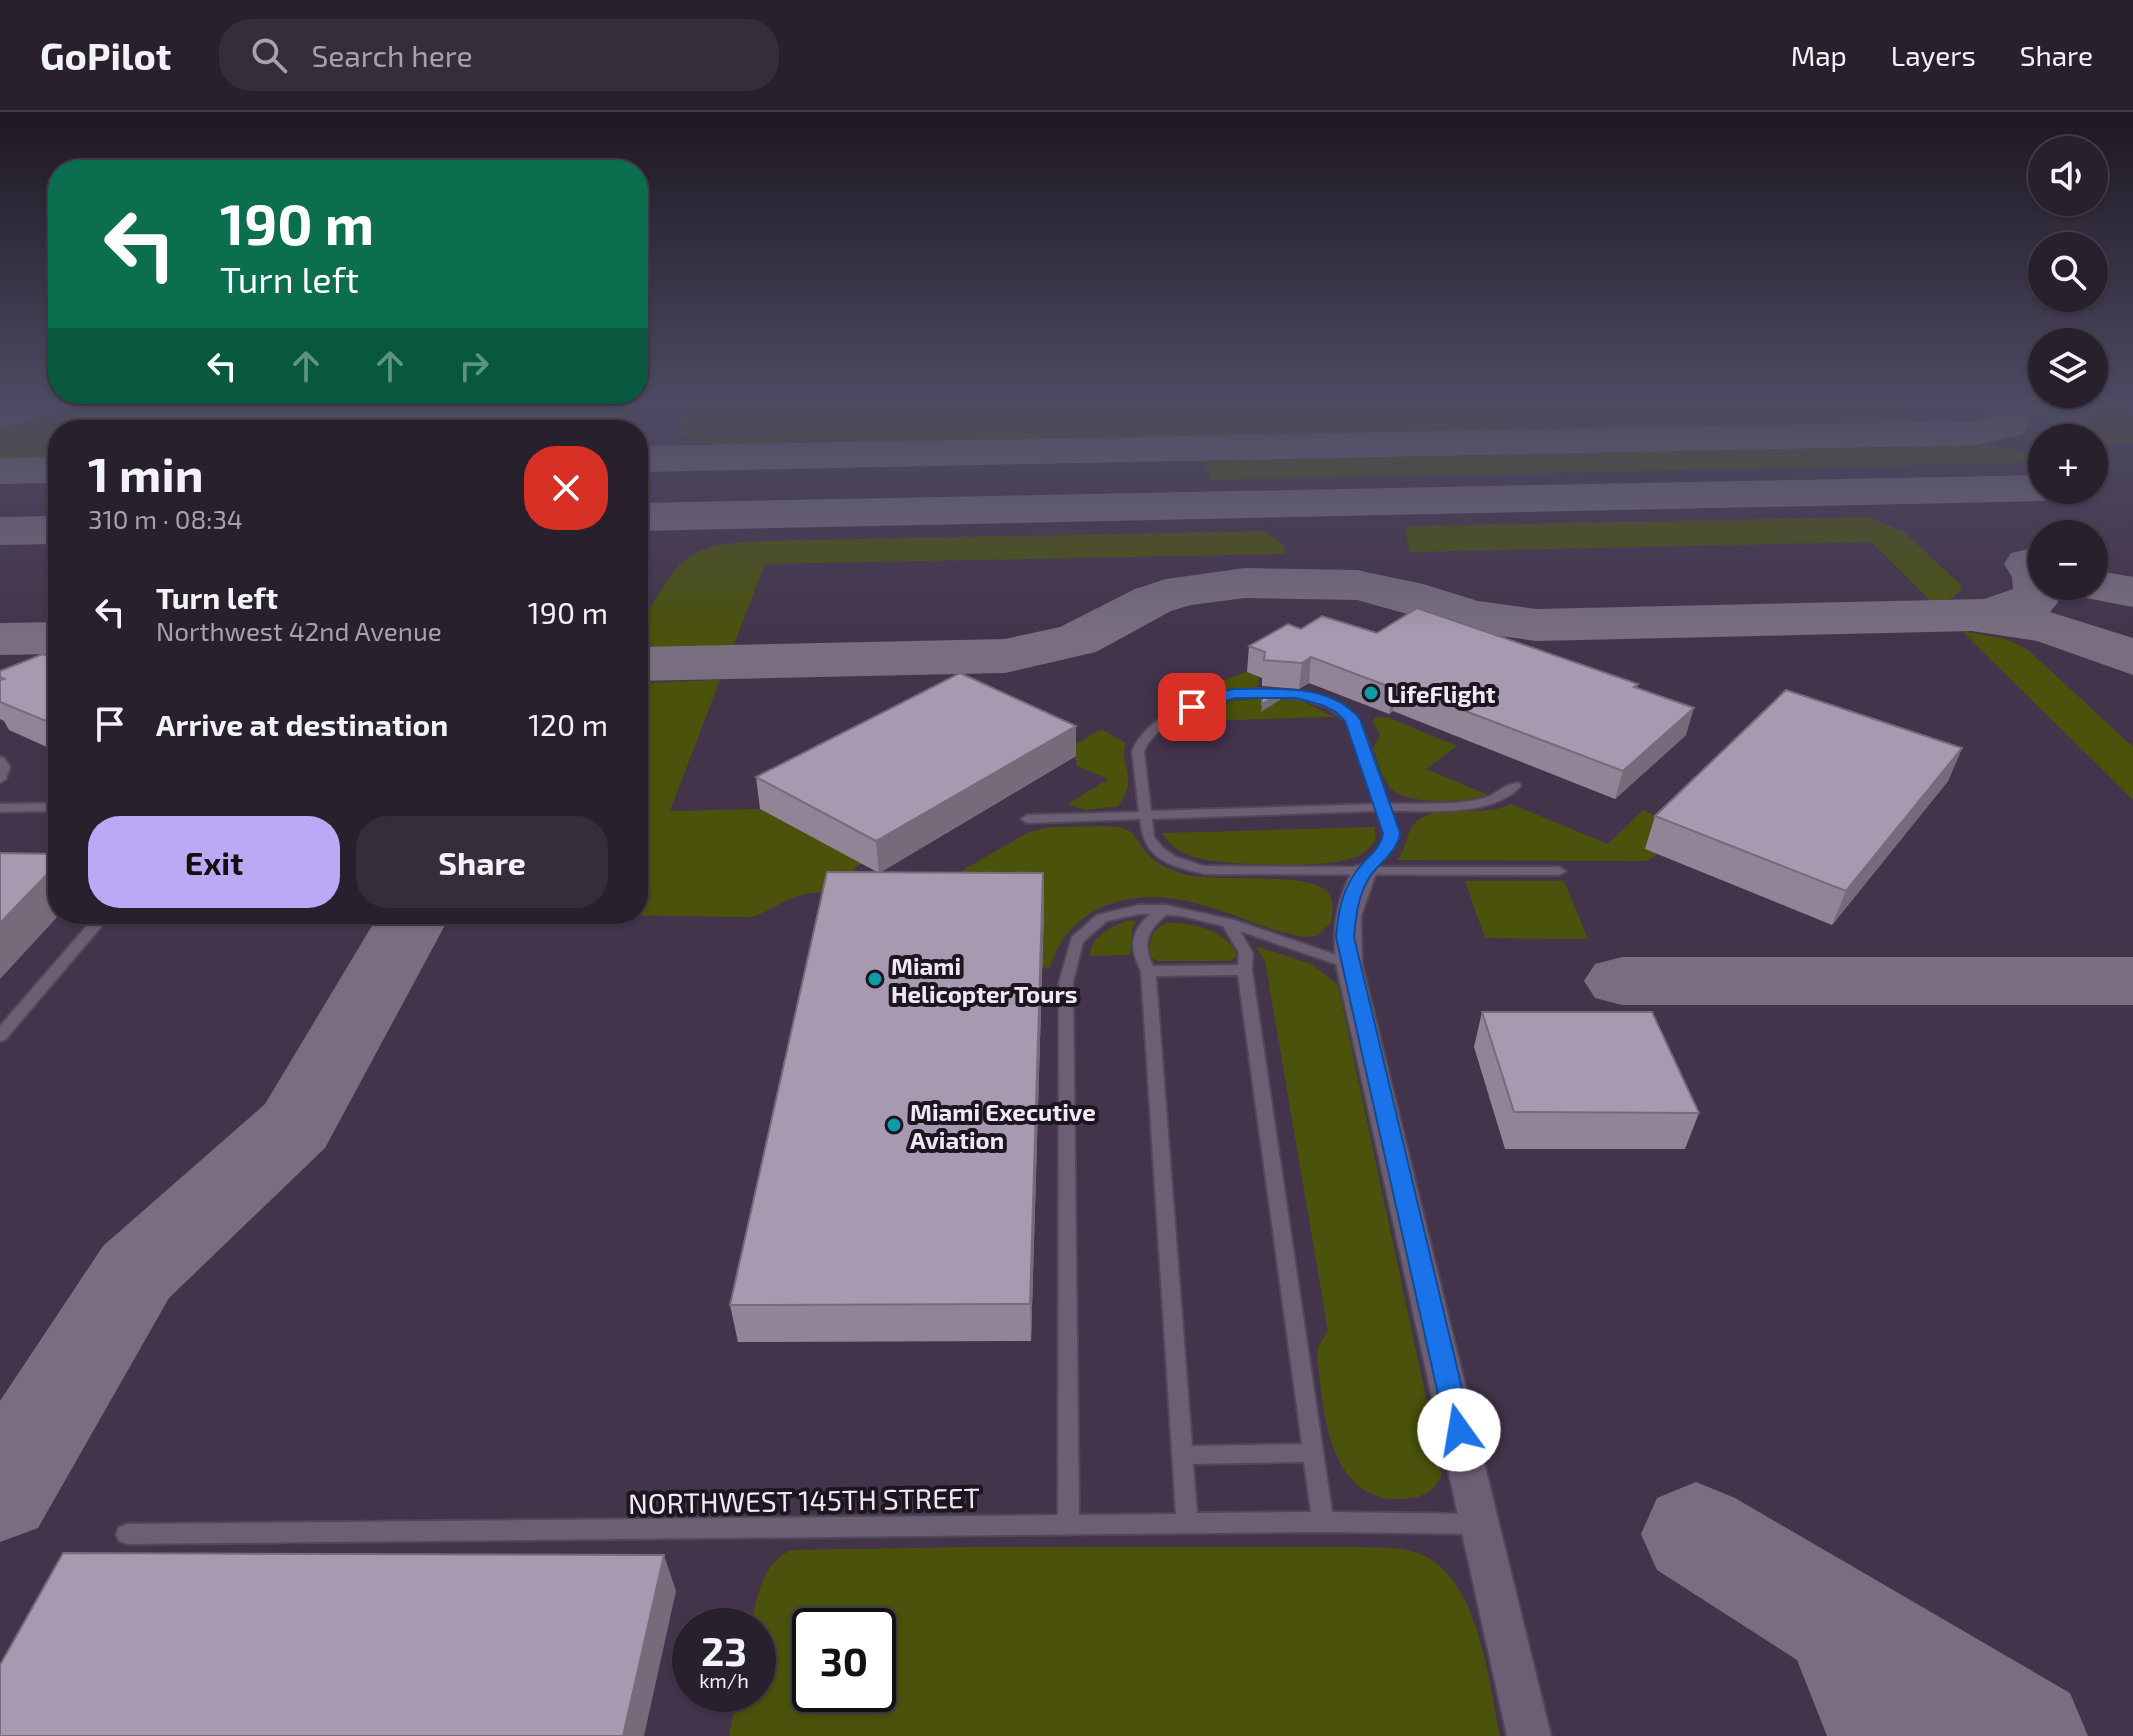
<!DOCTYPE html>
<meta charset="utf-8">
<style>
:root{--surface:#29202e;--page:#352d3a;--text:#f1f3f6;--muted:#a5a3aa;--line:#453e4a;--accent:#baaaf6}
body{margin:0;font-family:"Exo 2",sans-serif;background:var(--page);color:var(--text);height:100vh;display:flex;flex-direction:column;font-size:30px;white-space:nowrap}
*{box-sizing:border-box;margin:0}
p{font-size:26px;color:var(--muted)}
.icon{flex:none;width:44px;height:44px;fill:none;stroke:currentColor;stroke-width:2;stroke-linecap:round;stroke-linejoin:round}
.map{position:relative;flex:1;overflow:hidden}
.panel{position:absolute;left:48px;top:308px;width:600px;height:504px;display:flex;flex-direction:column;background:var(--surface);border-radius:32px;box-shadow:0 2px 6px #0004,0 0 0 2px var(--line)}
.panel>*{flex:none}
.guide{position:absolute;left:48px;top:48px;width:600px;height:244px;border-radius:32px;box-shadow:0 2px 6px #0004,0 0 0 2px var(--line);background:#0b6e4f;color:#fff;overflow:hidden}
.buttons{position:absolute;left:2028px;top:24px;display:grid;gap:16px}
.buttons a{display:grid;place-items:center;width:80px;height:80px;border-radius:50%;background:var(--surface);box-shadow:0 2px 6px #0004,0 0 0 2px var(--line);font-size:40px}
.speed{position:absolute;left:672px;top:1496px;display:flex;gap:16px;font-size:40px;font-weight:700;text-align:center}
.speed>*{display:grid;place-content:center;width:104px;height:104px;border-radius:50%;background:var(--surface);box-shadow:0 2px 6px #0004,0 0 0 2px var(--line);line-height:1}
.speed small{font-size:20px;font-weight:400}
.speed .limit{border:4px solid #111;border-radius:12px;background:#fff;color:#111}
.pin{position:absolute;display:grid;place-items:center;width:68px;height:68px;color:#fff;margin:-34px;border-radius:16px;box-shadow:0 4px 12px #0006}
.me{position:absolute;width:88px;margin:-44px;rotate:347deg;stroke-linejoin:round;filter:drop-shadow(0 0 6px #0008)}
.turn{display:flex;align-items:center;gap:28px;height:168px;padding:0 40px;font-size:36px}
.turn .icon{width:104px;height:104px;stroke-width:2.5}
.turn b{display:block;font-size:56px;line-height:68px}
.lanes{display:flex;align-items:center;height:76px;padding:0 40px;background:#0003;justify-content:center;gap:40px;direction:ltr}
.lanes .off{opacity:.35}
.round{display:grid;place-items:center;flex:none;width:84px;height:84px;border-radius:32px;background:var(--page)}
.headline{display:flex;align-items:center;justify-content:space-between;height:136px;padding:0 40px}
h1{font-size:48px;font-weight:700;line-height:60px}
.primary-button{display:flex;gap:16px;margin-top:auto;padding:16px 40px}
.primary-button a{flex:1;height:92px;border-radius:32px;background:var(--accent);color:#111;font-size:32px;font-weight:700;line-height:92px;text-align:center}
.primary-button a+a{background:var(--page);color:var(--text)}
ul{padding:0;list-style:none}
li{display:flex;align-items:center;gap:24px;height:112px;padding:0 40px}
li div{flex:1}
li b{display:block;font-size:30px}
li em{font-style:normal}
header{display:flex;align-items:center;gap:48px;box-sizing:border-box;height:112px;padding:0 40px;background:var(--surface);border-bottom:2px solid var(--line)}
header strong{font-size:38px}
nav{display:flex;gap:44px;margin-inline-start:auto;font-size:28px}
.search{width:560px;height:72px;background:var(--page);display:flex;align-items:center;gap:20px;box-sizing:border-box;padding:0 28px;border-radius:32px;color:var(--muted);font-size:30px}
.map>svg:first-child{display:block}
</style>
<header>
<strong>GoPilot</strong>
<div class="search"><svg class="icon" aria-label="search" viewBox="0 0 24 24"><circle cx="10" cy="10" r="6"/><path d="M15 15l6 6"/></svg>Search here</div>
<nav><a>Map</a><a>Layers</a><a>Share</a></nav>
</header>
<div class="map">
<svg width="2133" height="1624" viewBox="0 0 2133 1624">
<rect width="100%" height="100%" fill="#372b3e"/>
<!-- built -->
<path fill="#43344b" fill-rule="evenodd" d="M 0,294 L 2133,294 L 2133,1624 L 0,1624 ZM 58,318 L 638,318 L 638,802 L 58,802 ZM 2042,326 L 2094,326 L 2094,378 L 2042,378 ZM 2042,422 L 2094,422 L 2094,474 L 2042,474 ZM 690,1514 L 758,1514 L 758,1582 L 690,1582 ZM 810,1514 L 878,1514 L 878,1582 L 810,1582 Z"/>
<!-- green -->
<path fill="#4a520c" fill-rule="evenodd" d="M 63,294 L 635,294 L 622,318 L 58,318 L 58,349 L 0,350 L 0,313 Z
M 687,294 L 1918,294 L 1920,300 L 1912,308 L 1884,314 L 733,336 L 696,330 L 680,322 L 678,315 Z
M 2023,294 L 2133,294 L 2133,332 L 2094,332 L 2094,326 L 2076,326 Z
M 1973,331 L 2011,337 L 2032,346 L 2030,350 L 2017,351 L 1211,368 L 1202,346 Z
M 1868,405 L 1904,420 L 1962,474 C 1956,488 1945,489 1931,489 L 1871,430 L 1410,440 L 1405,419 L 1410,414 Z
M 1264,419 L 1283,432 L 1286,442 L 765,452 L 732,537 L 654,535 L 638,527 L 638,515 C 679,453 676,433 757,429 Z
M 1962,519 L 2005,527 L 2027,537 L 2133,635 L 2133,688 Z
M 1247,560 L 1259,565 L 1258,575 L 1207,580 L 1187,572 L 1222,569 Z
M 720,568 L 670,699 L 760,697 L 862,751 L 853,757 L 875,770 C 849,790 831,775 802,783 C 783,787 769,801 750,805 L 527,802 L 638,802 L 638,571 Z
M 1260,587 L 1302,589 L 1335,605 L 1190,609 L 1228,589 Z
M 1387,605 L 1457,634 L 1426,657 L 1488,683 C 1466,690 1402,695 1388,673 C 1381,663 1378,648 1373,637 L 1380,623 L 1373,609 L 1375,606 Z
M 1101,617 L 1126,631 C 1117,652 1141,663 1118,694 L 1085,698 L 1068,692 L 1108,667 L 1077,654 L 1075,645 L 1065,639 Z
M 1511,692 L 1608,732 L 1643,698 L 1663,707 L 1658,742 L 1647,749 L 1397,748 C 1408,737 1405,719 1417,709 C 1443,689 1482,707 1511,692 Z
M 1108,714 C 1135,716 1132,722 1146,740 C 1154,751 1170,758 1183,762 C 1219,771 1301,760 1324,777 C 1335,784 1333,800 1331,811 L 1316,824 L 1304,825 C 1265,818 1230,799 1191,790 C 1132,775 1068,793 1050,856 L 1042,855 L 927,779 L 1027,721 L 1050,715 Z
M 1374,715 L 1376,727 C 1369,739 1359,745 1346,748 C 1318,756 1218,754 1191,744 C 1178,739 1169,732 1162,721 Z
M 1465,769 L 1564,769 L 1588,827 L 1485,826 Z
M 1129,808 L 1136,809 L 1132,817 L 1130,843 L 1090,844 C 1091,823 1111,815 1129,808 Z
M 1167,811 C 1192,811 1228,817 1237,844 L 1231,849 L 1157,849 L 1150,845 C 1149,829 1151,817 1167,811 Z
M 1255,834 L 1312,852 L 1338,873 L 1442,1361 C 1435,1379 1424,1386 1404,1387 C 1328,1392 1323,1298 1317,1244 L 1318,1235 L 1328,1219 L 1265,849 Z
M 975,1435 L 1358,1435 C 1378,1436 1401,1434 1420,1442 C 1479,1465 1489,1570 1500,1624 L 729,1624 L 737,1582 L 758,1582 L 758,1514 L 751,1514 C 757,1485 762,1451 791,1438 ZM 878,1514 L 878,1582 L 810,1582 L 810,1514 Z"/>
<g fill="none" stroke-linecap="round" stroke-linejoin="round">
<!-- taxiway -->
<path fill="#786e7f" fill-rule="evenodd" d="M 0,294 L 54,294 L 48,302 L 0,316 Z
M 1990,294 L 2022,294 L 2030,308 L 2023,322 L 1976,333 L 638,360 L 638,334 L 1976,309 L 1988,305 L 1986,300 Z
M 58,345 L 58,371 L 0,372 L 0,346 Z
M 2042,363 L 2042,378 L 2063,378 L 2058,386 L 2042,389 L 638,419 L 638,391 Z
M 58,404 L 58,432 L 0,433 L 0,405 Z
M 2029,437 L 2042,440 L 2042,474 L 2065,474 L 2063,484 L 2050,500 L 2133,526 L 2133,563 L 2037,529 L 1972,519 L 1536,529 L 1472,520 L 1357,488 L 1245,486 L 1191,493 L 1171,499 L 1096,540 L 1005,561 L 638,569 L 638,535 L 1005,527 L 1060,515 L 1135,477 L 1166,467 L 1245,456 L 1357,458 L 1423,472 L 1478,489 L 1536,497 L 1984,487 L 2013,477 L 2012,465 L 2004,452 L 2011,441 Z
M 2094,458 L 2133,465 L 2133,495 L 2076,484 L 2069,474 L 2094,474 Z
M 58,510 L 58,542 L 0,543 L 0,511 Z
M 379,802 L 451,802 L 325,1036 L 169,1186 L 38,1416 L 0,1430 L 0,1289 L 103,1134 L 265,992 Z
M 1622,845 L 2133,845 L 2133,893 L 1622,893 L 1595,886 L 1584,869 L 1595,852 Z
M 1696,1370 L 1735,1386 L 2070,1581 L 2088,1624 L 1827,1624 L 1797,1548 L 1657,1458 L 1641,1422 L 1657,1386 Z"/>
<defs>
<path id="lane" d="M 1259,577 C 1286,578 1343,581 1358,608 C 1370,630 1379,667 1388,692 C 1419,691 1455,694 1485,686 C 1497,682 1507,670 1519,671 L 1521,674 C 1491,706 1431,698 1391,699 C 1402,732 1398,731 1376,755 L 1559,755 L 1566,759 L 1559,763 L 1204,762 C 1168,753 1144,748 1140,707 L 1027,711 L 1021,707 L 1027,703 L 1139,700 L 1132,639 C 1151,596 1216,579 1259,577 ZM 1259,583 L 1307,588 L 1327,595 L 1347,609 L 1376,692 L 1151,699 L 1144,639 C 1155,613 1195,594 1221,587 C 1233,584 1246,584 1259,583 ZM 1378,699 C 1390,732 1384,731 1361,755 L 1204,754 L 1176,745 L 1163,736 L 1154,725 L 1152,707 Z
M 0,645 L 4,646 L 10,655 L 6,667 L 0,671 Z
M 58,691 L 58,699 L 0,700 L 0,692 Z
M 1139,793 L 1165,793 L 1234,808 L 1354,849 L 1356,852 L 1349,857 L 1344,855 L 1240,819 L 1253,841 L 1252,858 L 1332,1400 L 1477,1402 L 1485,1405 L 1488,1412 L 1485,1419 L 1477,1422 L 1323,1420 L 127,1432 L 119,1429 L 116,1422 L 119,1415 L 127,1412 L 1058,1403 L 1059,870 L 1072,825 L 1097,803 ZM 1139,802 L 1150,802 C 1130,820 1129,836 1141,859 L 1176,1402 L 1079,1403 L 1073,870 L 1083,830 L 1107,809 ZM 1166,803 L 1182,804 L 1223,814 L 1239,841 L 1238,853 L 1153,854 C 1142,832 1147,819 1166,803 ZM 1238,863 L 1302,1332 L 1192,1334 L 1156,864 ZM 1304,1350 L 1311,1400 L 1197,1401 L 1193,1352 Z
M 97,802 L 112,802 L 5,928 L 0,929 L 0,914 Z"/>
<path id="street" d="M 1365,752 L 1374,754 L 1377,759 L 1361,804 L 1362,852 L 1551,1624 L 1507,1624 L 1336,852 C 1332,817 1336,784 1356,754 Z"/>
</defs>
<!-- lane casing -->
<use href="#lane" stroke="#504757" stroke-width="4"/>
<!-- street casing -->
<use href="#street" stroke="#504757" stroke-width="4"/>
<!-- lane -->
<use href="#lane" fill="#6c5f74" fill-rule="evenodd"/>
<!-- street -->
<use href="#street" fill="#6c5f74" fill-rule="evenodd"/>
</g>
<!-- wall -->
<path fill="#908496" d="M 1301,517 L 1377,521 L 1638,572 L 1637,576 L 1686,623 L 1615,687 L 1393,599 L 1389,602 L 1309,571 L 1299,577 L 1262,574 L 1262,566 L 1247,560 L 1249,534 Z
M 58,549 L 58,640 L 9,618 L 4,609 L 0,607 L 0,559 Z
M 1076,614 L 1076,644 L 881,760 L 1043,761 L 1044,795 L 1031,1229 L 738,1230 L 730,1193 L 877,760 L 760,697 L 756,665 Z
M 1962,636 L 1948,669 L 1832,813 L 1645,737 L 1655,704 Z
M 1482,900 L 1699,1001 L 1685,1037 L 1505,1037 L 1474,935 Z"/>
<!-- shaded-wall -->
<path fill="#756b7a" d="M 1311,545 L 1309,571 L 1299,577 L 1302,551 Z
M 1397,573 L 1393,599 L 1389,602 L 1393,576 Z
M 1281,580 L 1280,588 L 1261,600 L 1262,592 Z
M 1694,596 L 1686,623 L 1615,687 L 1623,659 Z
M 1076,614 L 1076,644 L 879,761 L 876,729 Z
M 1962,636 L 1948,669 L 1832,813 L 1846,779 Z
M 58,751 L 58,802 L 60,802 L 0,867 L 0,811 Z
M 1043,761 L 1044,795 L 1031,1229 L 1030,1192 Z
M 664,1443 L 676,1479 L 644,1624 L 623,1624 Z"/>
<!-- building -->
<path fill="#a799af" stroke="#756b7a" stroke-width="2" d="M 1417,496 L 1638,572 L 1634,575 L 1694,596 L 1623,659 L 1397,573 L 1393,576 L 1311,545 L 1302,551 L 1264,548 L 1265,540 L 1249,534 L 1288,512 L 1301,517 L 1322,504 L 1377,521 Z
M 43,542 L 58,549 L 58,614 L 0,590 L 0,568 L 4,567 L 0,565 L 0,559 Z
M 960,561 L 1076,614 L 876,729 L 756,665 Z
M 1262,578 L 1281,580 L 1262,592 Z
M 1786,578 L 1962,636 L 1846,779 L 1655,704 Z
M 0,741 L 58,742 L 58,751 L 0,811 Z
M 827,760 L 1043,761 L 1030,1192 L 730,1193 Z
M 1482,900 L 1652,900 L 1699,1001 L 1514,1000 Z
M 63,1441 L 664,1443 L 623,1624 L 0,1624 L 0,1553 Z"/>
<!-- sky -->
<linearGradient id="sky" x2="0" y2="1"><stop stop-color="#1e1822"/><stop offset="0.56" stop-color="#4d4a63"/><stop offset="1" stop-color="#4d4a63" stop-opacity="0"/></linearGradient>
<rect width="2133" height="521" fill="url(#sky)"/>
<!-- route -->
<path fill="#1a73e8" stroke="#114b97" stroke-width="2" d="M 1235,577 C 1277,577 1330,571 1360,607 L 1400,721 C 1397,740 1382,748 1371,763 C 1358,782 1356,803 1354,825 L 1472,1318 L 1468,1327 L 1459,1330 L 1450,1327 L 1446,1318 L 1336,825 C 1338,800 1342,778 1358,757 C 1367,745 1381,737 1383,721 L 1345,609 L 1336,600 L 1322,593 L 1296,586 L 1235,586 L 1192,600 L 1185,595 L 1215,580 Z"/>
<!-- markers -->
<g fill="#0f9aa8" stroke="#1b161f" stroke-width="3">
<circle cx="1371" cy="581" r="8"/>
<circle cx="875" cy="867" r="8"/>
<circle cx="894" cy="1013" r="8"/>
</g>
<g text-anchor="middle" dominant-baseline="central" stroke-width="8" stroke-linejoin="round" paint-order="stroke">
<!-- poi labels -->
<g font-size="24" font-weight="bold" fill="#f0e9f5" stroke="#1b161f" text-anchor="start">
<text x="1387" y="581">LifeFlight</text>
<text x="891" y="853">Miami<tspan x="891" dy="28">Helicopter Tours</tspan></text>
<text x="910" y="999">Miami Executive<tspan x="910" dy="28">Aviation</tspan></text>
</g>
<!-- near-street labels -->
<g font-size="28" fill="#f0e9f5" stroke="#1b161f">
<text transform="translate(804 1388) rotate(-1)">NORTHWEST 145TH STREET</text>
</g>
</g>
</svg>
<div class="buttons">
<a><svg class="icon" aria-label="sound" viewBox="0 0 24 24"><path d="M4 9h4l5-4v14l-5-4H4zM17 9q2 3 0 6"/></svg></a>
<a><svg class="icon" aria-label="search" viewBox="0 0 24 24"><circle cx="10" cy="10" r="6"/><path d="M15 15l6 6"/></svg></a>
<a><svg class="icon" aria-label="layers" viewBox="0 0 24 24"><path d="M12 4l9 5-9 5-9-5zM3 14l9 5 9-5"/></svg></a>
<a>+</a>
<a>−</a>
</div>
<div class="speed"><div>23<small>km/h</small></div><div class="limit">30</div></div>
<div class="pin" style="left:1192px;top:595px;background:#d93025"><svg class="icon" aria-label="arrive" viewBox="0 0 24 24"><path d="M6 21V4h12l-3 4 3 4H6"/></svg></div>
<svg class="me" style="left:1459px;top:1318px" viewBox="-20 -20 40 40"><circle r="19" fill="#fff"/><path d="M0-13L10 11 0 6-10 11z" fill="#1a73e8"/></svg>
<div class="guide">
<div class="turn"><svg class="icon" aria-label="left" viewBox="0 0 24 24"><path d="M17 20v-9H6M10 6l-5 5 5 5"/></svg><div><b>190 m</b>Turn left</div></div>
<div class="lanes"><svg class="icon" aria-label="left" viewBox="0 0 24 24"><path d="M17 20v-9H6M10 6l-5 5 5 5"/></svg><svg class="icon off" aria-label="ahead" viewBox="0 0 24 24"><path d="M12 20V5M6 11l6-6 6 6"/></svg><svg class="icon off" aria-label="ahead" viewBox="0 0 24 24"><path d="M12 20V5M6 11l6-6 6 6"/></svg><svg class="icon off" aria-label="right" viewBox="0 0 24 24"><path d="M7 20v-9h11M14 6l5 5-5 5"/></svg></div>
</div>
<section class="panel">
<div class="headline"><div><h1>1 min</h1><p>310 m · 08:34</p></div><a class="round" style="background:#d93025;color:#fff"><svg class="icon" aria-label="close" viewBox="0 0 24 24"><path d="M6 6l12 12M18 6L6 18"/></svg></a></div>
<ul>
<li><svg class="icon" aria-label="left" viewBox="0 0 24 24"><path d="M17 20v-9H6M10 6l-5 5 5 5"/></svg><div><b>Turn left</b><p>Northwest 42nd Avenue</p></div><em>190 m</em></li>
<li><svg class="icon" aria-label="arrive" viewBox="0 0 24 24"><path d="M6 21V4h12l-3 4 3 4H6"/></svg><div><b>Arrive at destination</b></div><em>120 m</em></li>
</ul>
<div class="primary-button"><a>Exit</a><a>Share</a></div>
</section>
</div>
